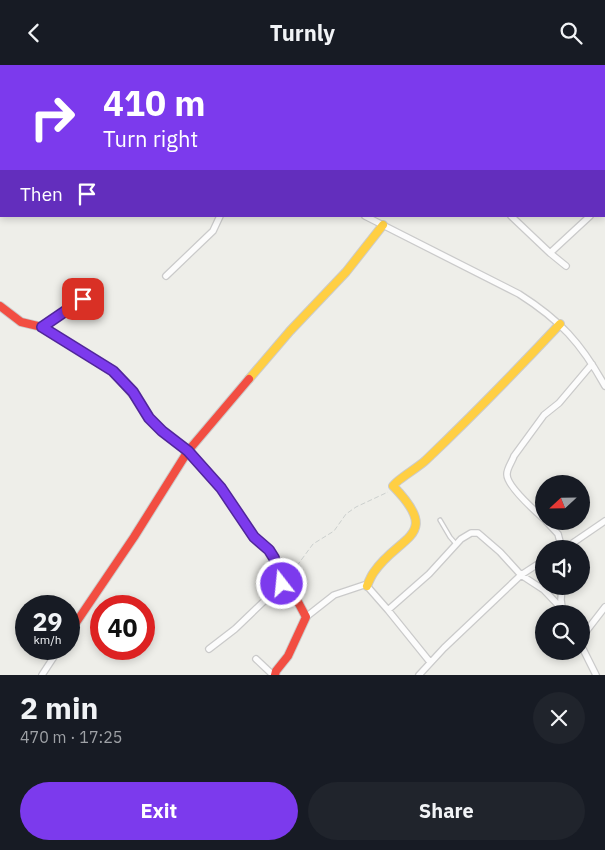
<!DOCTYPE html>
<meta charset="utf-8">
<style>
:root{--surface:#171b24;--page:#20242c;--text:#f1f3f6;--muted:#9ea1a6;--accent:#7c3aed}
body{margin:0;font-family:"IBM Plex Sans",sans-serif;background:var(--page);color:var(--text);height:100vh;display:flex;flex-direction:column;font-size:19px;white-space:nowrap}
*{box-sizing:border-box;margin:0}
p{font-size:16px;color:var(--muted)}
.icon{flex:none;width:28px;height:28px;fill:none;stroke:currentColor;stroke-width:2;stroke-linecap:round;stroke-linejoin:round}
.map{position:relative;height:610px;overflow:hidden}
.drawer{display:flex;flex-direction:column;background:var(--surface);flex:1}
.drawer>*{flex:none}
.top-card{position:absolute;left:0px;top:0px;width:605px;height:152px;box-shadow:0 2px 8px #0003;background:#7c3aed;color:#fff;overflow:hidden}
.needle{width:32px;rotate:248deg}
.fabs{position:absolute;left:535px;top:410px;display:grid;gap:10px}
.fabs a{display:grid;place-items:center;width:55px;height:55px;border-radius:50%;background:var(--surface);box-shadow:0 2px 8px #0003;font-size:25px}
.speed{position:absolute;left:15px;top:530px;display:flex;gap:10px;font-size:25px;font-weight:700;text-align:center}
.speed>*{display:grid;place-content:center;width:65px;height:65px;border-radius:50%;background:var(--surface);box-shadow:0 2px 8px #0003;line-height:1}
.speed small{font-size:12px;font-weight:400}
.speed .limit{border:8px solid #d22;background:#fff;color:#111}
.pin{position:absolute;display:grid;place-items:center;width:42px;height:42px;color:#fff;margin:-21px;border-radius:10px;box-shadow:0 2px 8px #0006}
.me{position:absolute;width:55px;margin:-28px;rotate:344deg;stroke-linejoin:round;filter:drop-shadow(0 0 4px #0008)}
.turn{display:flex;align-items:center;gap:18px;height:105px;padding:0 20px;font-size:22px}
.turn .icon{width:65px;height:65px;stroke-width:2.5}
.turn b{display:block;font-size:35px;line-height:42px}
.then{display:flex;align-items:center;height:48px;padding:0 20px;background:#0003;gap:10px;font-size:19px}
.round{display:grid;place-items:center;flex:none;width:52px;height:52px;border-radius:26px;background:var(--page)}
.head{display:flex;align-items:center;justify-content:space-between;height:85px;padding:0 20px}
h1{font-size:30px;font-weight:700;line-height:38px}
.primary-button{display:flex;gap:10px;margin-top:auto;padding:10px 20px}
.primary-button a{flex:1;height:58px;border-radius:30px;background:var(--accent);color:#fff;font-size:20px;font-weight:700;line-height:58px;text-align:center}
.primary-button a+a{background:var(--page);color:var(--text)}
header{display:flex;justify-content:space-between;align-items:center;height:65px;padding:0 20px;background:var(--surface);font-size:22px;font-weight:700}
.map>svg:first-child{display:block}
</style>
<header><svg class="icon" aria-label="back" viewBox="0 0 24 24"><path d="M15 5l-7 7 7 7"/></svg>Turnly<svg class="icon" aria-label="search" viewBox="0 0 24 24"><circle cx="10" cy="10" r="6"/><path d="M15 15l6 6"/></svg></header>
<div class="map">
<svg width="605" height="610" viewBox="0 0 605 610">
<rect width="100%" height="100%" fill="#eeeee9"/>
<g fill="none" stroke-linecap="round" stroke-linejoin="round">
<defs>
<path id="lane" d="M 440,455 L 450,472 L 456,479"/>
<path id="street" d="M 99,0 L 106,1
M 124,0 L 125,1
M 517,0 L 518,1
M 582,0 L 583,1
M 70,1 L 72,0
M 530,1 L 532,0
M 604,29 L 605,30
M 0,69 L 1,67
M 604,108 L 605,109
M 604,139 L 605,137
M 365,151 L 519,229 C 560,255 581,278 605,321
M 511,151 L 550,188 L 566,201
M 550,188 L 590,151
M 166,211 L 213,166 L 220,151
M 42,262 L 83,234 L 100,227
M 544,454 C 535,446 506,420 507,409 C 507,403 512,397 514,391 L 544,350 L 559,338 L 592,299
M 546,456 L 558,469 L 562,484
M 564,484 L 605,456
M 562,521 L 561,535 L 563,549
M 306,552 L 334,530 L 364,520 L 367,521 L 388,545
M 581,573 L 605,542
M 581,580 L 596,610
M 209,584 L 235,564 L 282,519
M 256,594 L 273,610
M 430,597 L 388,545 L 429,509 L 461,474 L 471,468 L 478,468 L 500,487 L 521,510 L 544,525 L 562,544
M 42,610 L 59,584
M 419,610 L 444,583 L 521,510 L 544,495"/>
<path id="slow" d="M 249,314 L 290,266 L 346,207 L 383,160
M 136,333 L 149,353 L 161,366 L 188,386 L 221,423 L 253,472 L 270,486
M 367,521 C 369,516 371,511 374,507 C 399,470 443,472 393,421 C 395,416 419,402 426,395 C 472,351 516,306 560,259"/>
<path id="jam" d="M 0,241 L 21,257 L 42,262 L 113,306 L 136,333
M 270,486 L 274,493 L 284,523 L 298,537 L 306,552 L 288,591 L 276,606 L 275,610
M 69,568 L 134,472 L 188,386 L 249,314"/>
</defs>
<!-- lane casing -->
<use href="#lane" stroke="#cacaca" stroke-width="5.5"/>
<!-- street casing -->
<use href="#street" stroke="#cacaca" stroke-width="8"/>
<!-- slow casing -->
<use href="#slow" stroke="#cbcbcb" stroke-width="10"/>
<!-- jam casing -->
<use href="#jam" stroke="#cbcbcb" stroke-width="10"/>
<!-- path -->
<path stroke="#ccd0ce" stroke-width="1" stroke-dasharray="5 2.5" stroke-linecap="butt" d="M 288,513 L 313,479 L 334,466 L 346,449 L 356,442 L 388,427"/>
<!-- lane -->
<use href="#lane" stroke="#fcfcfc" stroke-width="3"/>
<!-- street -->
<use href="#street" stroke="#fcfcfc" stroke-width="5.5"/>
<!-- slow -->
<use href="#slow" stroke="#ffcf43" stroke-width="8"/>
<!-- jam -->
<use href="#jam" stroke="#f24e42" stroke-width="8"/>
</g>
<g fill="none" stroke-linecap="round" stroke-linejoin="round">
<defs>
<path id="route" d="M 83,234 L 42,262 L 113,306 L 133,327 L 149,353 L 162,366 L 188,386 L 221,423 L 254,472 L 269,485 L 274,493 L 282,519"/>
</defs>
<!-- route casing -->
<use href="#route" stroke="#51269a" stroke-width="12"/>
<!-- route -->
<use href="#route" stroke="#7c3aed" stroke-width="9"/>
</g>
</svg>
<div class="fabs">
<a><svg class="needle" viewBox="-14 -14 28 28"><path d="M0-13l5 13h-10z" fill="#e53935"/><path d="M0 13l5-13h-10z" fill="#9ea1a6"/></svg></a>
<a><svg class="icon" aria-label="sound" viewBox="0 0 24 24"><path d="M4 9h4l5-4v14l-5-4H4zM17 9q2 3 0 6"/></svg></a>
<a><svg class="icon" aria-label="search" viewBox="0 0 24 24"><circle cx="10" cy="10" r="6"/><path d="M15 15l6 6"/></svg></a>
</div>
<div class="speed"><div>29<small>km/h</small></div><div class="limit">40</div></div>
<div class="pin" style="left:83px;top:234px;background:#d93025"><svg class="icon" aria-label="arrive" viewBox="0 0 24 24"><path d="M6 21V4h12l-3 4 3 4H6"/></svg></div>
<svg class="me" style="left:282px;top:519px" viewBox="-20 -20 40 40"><circle r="17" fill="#7c3aed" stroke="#fff" stroke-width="3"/><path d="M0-11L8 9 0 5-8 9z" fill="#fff"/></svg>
<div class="top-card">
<div class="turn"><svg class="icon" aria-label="right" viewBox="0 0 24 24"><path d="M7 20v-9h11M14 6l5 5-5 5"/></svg><div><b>410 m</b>Turn right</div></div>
<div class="then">Then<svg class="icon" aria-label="arrive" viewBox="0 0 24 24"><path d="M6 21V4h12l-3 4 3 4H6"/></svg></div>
</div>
</div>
<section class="drawer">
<div class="head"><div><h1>2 min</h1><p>470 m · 17:25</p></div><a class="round"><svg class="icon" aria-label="close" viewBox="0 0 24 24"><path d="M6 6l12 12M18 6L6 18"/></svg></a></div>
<div class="primary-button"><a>Exit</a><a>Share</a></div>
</section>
